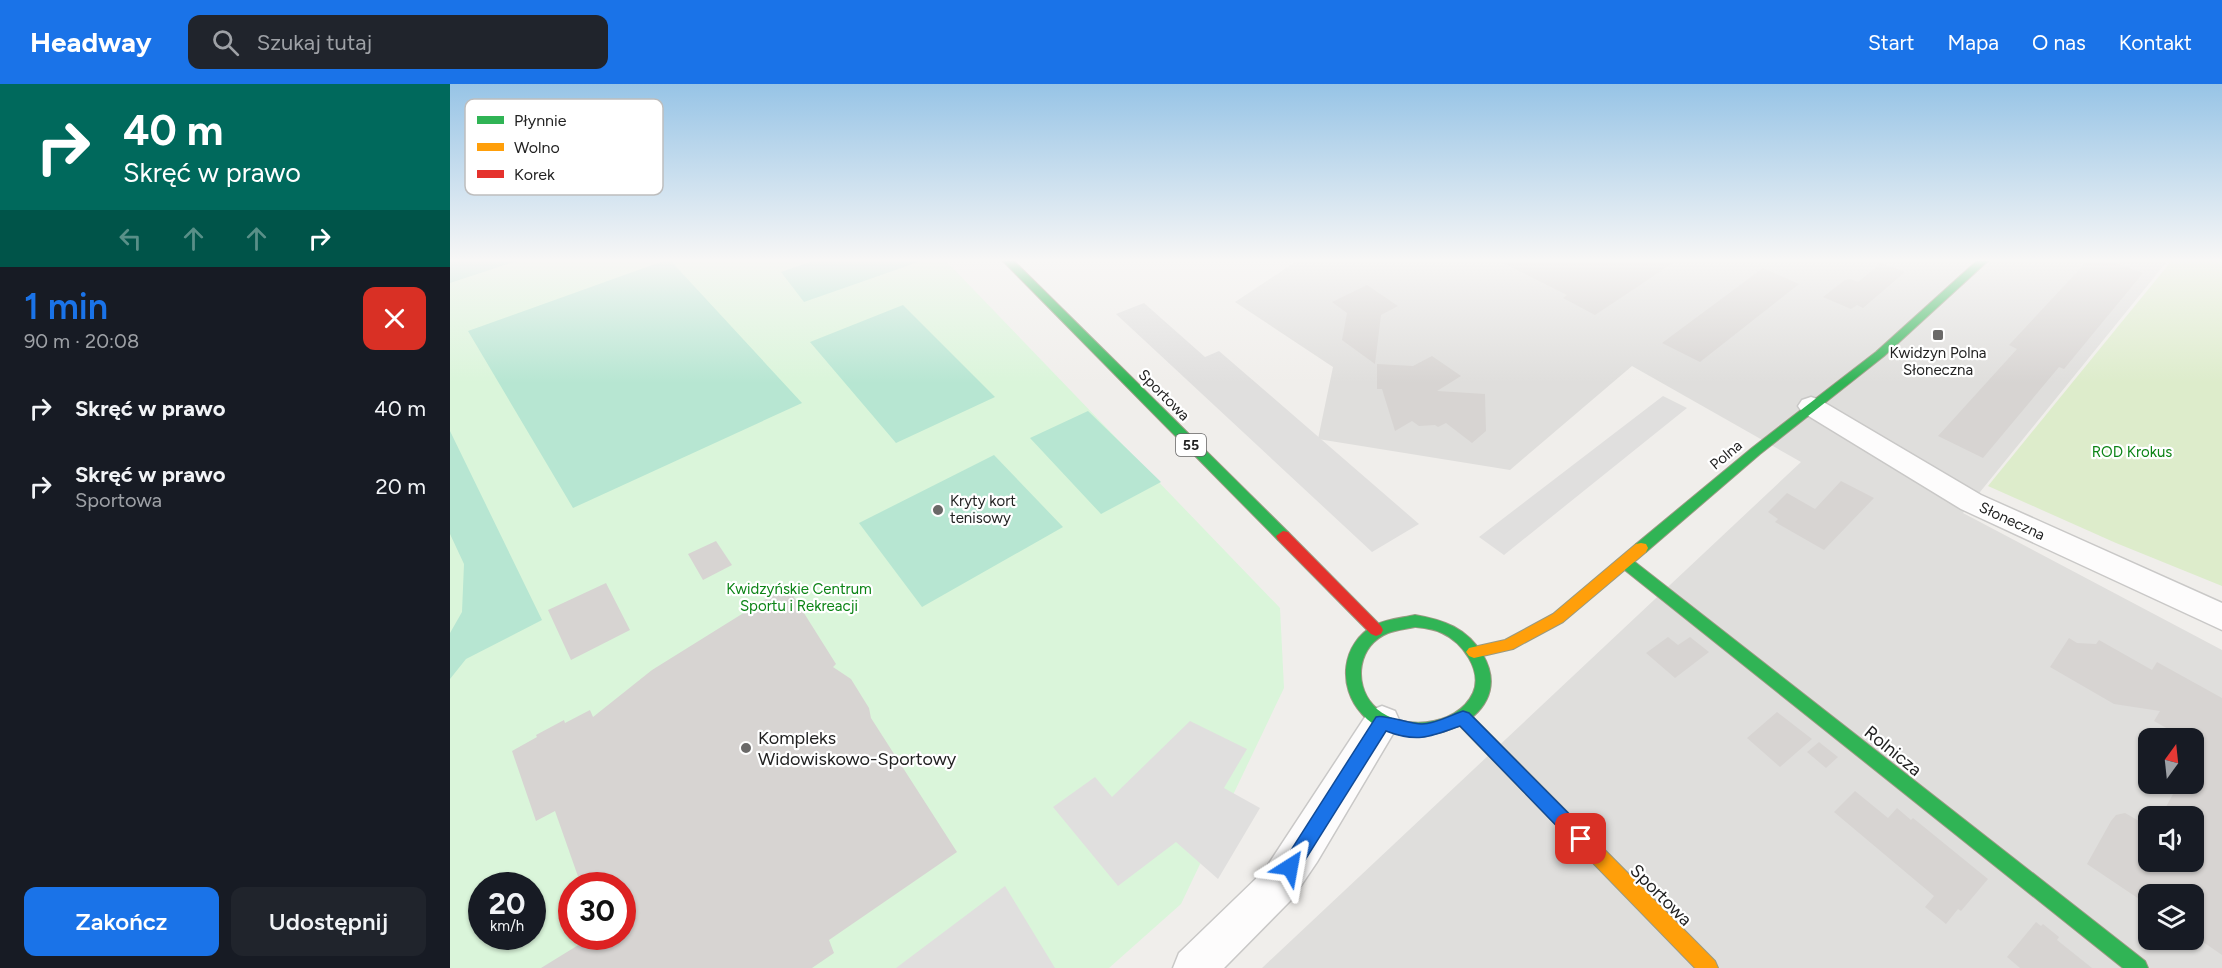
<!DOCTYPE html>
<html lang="pl">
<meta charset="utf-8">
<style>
:root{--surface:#171b24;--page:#20242c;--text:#f1f3f6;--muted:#9ea1a6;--accent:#1a73e8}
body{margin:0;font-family:Figtree,sans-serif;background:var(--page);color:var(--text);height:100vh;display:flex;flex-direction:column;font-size:22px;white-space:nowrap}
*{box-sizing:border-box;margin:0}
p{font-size:20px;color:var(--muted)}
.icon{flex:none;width:33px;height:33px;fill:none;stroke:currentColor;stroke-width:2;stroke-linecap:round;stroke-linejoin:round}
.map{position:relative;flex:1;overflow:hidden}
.drawer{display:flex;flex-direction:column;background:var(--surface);width:450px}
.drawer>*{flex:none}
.top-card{background:#00695c;color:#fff;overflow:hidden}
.needle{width:39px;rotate:15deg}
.controls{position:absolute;left:1688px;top:644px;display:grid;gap:12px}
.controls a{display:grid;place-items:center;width:66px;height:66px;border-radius:12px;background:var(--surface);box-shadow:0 2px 4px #0004;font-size:30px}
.speed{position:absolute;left:18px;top:788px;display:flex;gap:12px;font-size:30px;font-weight:700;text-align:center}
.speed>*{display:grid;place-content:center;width:78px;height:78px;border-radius:50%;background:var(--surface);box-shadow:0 2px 4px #0004;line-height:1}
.speed small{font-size:15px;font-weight:400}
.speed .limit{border:9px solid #d22;background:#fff;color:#111}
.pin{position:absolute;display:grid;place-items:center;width:51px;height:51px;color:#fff;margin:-26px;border-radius:12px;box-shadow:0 3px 9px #0006}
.me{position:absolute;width:66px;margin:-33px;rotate:34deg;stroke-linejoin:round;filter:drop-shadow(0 0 4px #0008)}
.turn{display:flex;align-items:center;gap:21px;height:126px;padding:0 24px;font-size:27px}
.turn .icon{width:78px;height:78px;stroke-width:2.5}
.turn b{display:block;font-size:42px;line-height:51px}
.lanes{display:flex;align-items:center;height:57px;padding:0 24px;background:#0003;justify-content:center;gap:30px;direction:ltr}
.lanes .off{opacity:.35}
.round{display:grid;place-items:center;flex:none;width:63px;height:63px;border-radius:12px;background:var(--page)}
.summary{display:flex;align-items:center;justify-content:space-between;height:102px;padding:0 24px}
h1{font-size:36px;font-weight:600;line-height:45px;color:var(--accent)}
.button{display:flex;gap:12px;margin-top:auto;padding:12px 24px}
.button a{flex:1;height:69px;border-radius:12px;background:var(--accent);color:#fff;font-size:24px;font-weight:600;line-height:69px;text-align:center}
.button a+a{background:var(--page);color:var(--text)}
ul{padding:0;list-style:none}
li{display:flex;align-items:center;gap:18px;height:78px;padding:0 24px}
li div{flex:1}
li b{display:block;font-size:22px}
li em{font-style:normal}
header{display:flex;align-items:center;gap:36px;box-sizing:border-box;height:84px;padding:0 30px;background:var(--accent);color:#fff}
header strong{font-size:28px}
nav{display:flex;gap:33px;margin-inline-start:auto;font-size:21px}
.search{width:420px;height:54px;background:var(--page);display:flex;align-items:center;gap:15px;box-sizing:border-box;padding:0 21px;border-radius:12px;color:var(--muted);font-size:22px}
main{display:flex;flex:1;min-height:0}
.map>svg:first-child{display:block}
</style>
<header>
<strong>Headway</strong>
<div class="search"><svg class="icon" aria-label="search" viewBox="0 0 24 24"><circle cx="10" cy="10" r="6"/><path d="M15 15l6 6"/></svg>Szukaj tutaj</div>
<nav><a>Start</a><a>Mapa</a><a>O nas</a><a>Kontakt</a></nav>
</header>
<main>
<section class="drawer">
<div class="top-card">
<div class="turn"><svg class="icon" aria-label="right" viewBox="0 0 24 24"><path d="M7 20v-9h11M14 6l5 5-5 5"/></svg><div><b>40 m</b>Skręć w prawo</div></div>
<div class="lanes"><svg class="icon off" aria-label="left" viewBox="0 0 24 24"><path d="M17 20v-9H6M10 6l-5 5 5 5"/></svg><svg class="icon off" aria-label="ahead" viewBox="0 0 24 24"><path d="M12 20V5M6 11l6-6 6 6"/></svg><svg class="icon off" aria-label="ahead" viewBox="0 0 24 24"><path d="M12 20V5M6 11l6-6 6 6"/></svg><svg class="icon" aria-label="right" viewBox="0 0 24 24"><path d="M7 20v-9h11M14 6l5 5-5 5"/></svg></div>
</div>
<div class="summary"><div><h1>1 min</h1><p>90 m · 20:08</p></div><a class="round" style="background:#d93025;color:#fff"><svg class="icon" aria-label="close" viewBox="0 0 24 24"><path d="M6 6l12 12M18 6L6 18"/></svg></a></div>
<ul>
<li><svg class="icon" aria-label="right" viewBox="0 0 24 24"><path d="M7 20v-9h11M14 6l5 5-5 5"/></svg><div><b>Skręć w prawo</b></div><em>40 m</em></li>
<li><svg class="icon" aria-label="right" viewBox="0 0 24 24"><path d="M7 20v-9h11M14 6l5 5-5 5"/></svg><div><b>Skręć w prawo</b><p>Sportowa</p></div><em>20 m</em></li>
</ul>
<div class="button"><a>Zakończ</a><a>Udostępnij</a></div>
</section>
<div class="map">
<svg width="1772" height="884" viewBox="0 0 1772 884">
<rect width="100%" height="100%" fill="#f0eeeb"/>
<!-- residential -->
<path fill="#dfdedc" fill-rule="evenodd" d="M 850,175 L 1719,175 L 1513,429 L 1772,566 L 1772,884 L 812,884 L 1351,378 L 1182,282 L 1060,386 L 868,355 L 883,283 L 785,218 ZM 1698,654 L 1743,654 L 1743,699 L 1698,699 ZM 1698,732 L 1743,732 L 1743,777 L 1698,777 ZM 1698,810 L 1743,810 L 1743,855 L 1698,855 Z"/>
<!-- grass -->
<path fill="#ddeccb" d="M 1723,175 L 1772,175 L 1772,502 L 1666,459 L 1538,402 Z"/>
<!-- park -->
<path fill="#daf5da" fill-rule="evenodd" d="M 0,175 L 494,175 L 830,524 L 834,604 L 731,820 L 659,884 L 0,884 ZM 32,801 L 82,801 L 82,852 L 32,852 ZM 122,801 L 172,801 L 172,852 L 122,852 Z"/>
<!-- pitch -->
<path fill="#b7e6d2" d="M 0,175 L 73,175 L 0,199 Z
M 219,175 L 352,319 L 123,424 L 18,247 Z
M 368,175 L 473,175 L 474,176 L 354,218 L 331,188 Z
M 453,221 L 545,313 L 446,359 L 360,258 Z
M 638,327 L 711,398 L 651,430 L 580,354 Z
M 0,347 L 92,536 L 16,575 L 0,595 L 0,549 L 12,528 L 14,480 L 0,450 Z
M 544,371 L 613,443 L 472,523 L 409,439 Z"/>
<!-- parking -->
<path fill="#e0dfde" d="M 694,219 L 755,273 L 769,267 L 969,440 L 922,468 L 666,230 Z
M 1213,312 L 1237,324 L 1054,471 L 1029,453 Z
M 740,637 L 797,665 L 774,704 L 810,724 L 768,795 L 726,758 L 668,802 L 603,723 L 645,693 L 662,713 Z
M 555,802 L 605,884 L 446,884 Z"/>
<!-- building -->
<path fill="#d7d4d2" d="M 1045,175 L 1229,175 L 1145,231 L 1113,214 L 1117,211 Z
M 1639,175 L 1655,175 L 1693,189 L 1614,285 L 1609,283 L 1533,374 L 1488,352 L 1567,265 L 1559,261 Z
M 1431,179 L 1455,188 L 1413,224 L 1407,221 L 1401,225 L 1373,213 L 1395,196 L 1400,195 L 1408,198 Z
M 1313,184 L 1349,200 L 1250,278 L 1212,259 Z
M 917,201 L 948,222 L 931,231 L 925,280 L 892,256 L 897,229 L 882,218 Z
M 982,272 L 1011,292 L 987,307 L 1035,310 L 1036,347 L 1022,359 L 996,339 L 988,343 L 985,341 L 969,342 L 962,337 L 945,347 L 932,305 L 927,305 L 927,280 L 963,282 Z
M 1391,397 L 1424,414 L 1374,466 L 1325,438 L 1328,435 L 1318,428 L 1337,409 L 1365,425 Z
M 266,457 L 282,481 L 253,496 L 238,470 Z
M 156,499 L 180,546 L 121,576 L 98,526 Z
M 337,502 L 386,580 L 383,583 L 401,595 L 419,624 L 421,634 L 507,768 L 379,856 L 384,869 L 362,884 L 91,884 L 143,852 L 172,852 L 172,801 L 131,801 L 105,727 L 86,737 L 62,667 L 87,653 L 86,651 L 114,636 L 115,639 L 140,626 L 143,633 L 202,586 Z
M 1218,553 L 1228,561 L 1240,553 L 1259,568 L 1225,594 L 1196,569 Z
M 1619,554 L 1627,559 L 1646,560 L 1649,556 L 1702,586 L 1707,578 L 1772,614 L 1772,871 L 1743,851 L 1743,810 L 1698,810 L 1698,821 L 1637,780 L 1661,737 L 1666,731 L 1675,729 L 1698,742 L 1698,777 L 1743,777 L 1743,732 L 1711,732 L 1729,699 L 1743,699 L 1743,654 L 1734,654 L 1704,637 L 1710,627 L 1664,620 L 1600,583 Z
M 1327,628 L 1362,655 L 1330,683 L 1297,654 Z
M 1369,658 L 1388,673 L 1376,684 L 1357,668 Z
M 1405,707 L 1438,734 L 1447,724 L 1461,736 L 1463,734 L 1538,795 L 1511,827 L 1508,825 L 1496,840 L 1475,823 L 1484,812 L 1384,728 Z
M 1586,838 L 1591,842 L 1593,840 L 1609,853 L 1607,856 L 1642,884 L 1570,884 L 1557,873 Z"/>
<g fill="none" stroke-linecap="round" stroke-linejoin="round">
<defs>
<path id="street" d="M 1361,313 L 1370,316 L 1531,411 L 1772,519 L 1772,546 L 1511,425 L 1352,328 L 1348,322 L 1352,316 Z
M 932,622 L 945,627 L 950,638 L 867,778 L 842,815 L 774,884 L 723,884 L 729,869 L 814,787 L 919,627 Z"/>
<path id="fast" d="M 551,175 L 562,175 L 838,448 L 840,452 L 838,456 L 828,456 Z
M 1529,175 L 1540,175 L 1434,272 L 1310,370 L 1196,468 L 1186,468 L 1184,464 L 1186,460 L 1302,364 L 1426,268 Z
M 1176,474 L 1181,475 L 1695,877 L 1698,884 L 1673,884 L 1171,483 L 1169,479 L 1171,475 Z
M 965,531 C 994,536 1017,544 1033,571 C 1072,639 954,679 912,630 C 887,603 891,559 925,541 C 937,535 952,534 965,531 ZM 965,543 C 974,544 984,545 992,549 C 1012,558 1033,586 1023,609 C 1007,644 947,648 923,621 C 903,599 908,561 938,549 C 946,546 956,545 965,543 Z"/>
<path id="slow" d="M 1191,459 L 1196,460 L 1198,464 L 1196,468 L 1113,538 L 1063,565 L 1024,574 L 1019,572 L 1016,568 L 1019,564 L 1055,556 L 1103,530 L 1186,460 Z
M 1013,627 L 1019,629 L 1265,877 L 1268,884 L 1245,884 L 1007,639 L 1005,634 L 1007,629 Z"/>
<path id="jam" d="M 833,447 L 838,448 L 931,542 L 933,546 L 931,550 L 926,552 L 921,550 L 828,456 L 826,452 Z"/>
</defs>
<!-- street casing -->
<use href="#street" stroke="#c9c8c7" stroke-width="3"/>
<!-- fast casing -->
<use href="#fast" stroke="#999a82" stroke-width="2"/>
<!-- slow casing -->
<use href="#slow" stroke="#999a82" stroke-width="2"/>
<!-- jam casing -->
<use href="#jam" stroke="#999a82" stroke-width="2"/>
<!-- street -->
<use href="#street" fill="#fdfcfc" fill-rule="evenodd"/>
<!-- fast -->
<use href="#fast" fill="#30b455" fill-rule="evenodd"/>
<!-- slow -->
<use href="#slow" fill="#ff9f0a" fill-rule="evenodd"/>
<!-- jam -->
<use href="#jam" fill="#e5322d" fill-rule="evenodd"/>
</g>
<!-- sky -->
<linearGradient id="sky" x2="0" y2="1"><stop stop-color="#97c4e6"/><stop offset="0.59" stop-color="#f8f7f6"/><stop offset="1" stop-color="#f8f7f6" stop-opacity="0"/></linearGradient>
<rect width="1772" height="299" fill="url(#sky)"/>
<!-- route -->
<path fill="#1a73e8" stroke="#114b97" stroke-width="1.5" d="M 1013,627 L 1019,629 L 1138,749 L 1140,755 L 1138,761 L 1131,764 L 1125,761 L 1010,642 C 980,653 967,659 936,647 L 847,789 L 840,792 L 834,789 L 831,783 L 834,777 L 926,633 C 934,630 959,640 972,640 C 985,640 1001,631 1013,627 Z"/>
<!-- markers -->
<g fill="#6a6968" stroke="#fff" stroke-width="2">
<rect x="1482" y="245" width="12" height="12" rx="3"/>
<circle cx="488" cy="426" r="6"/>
<circle cx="296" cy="664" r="6"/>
</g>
<g text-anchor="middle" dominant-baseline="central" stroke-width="4.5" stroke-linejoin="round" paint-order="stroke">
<!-- shield labels -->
<rect fill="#fff" stroke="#646464" stroke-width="1.5" x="726" y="350" width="30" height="22" rx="4.5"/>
<g font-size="14" font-weight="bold" fill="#222">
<text x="741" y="361">55</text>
</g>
<!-- poi labels -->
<g font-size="15" fill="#222" stroke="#fff">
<text x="1488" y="269">Kwidzyn Polna<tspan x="1488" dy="17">Słoneczna</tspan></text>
<text x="500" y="417" text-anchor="start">Kryty kort<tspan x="500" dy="17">tenisowy</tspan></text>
</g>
<!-- street labels -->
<g font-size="15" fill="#222" stroke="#fff">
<text transform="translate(714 311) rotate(45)">Sportowa</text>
<text transform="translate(1276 371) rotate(-40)">Polna</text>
<text transform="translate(1562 437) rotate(25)">Słoneczna</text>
</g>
<!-- park labels -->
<g font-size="15" fill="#0c8416" stroke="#fff">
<text x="1682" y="368">ROD Krokus</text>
<text x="349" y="505">Kwidzyńskie Centrum<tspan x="349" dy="17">Sportu i Rekreacji</tspan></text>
</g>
<!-- near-poi labels -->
<g font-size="18" fill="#222" stroke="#fff" text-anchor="start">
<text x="308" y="654">Kompleks<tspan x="308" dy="21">Widowiskowo-Sportowy</tspan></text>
</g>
<!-- near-street labels -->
<g font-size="18" fill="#222" stroke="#fff">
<text transform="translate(1443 667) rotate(39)">Rolnicza</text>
<text transform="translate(1211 811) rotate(45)">Sportowa</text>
</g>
</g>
<!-- legend -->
<rect x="15" y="15" width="198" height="96" rx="9" fill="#fff" stroke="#bdbdbd" stroke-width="1.5"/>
<rect x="27" y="32" width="27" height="8" fill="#30b455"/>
<rect x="27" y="59" width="27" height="8" fill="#ff9f0a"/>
<rect x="27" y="86" width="27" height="8" fill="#e5322d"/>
<g font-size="16" fill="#222">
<text x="64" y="42">Płynnie</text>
<text x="64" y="69">Wolno</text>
<text x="64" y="96">Korek</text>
</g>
</svg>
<div class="controls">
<a><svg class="needle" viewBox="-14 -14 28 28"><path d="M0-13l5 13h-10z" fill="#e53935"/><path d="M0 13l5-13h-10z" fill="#9ea1a6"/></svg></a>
<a><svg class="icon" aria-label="sound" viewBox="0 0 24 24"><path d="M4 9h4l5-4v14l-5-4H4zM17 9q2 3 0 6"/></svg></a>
<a><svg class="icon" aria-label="layers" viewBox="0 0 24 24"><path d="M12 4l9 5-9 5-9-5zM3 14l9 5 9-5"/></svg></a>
</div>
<div class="speed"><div>20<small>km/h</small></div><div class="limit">30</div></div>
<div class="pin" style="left:1131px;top:755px;background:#d93025"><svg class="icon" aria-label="arrive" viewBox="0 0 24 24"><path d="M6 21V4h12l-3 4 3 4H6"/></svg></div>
<svg class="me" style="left:840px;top:783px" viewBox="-20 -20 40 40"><path d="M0-17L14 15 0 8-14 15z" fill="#1a73e8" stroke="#fff" stroke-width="4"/></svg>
</div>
</main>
